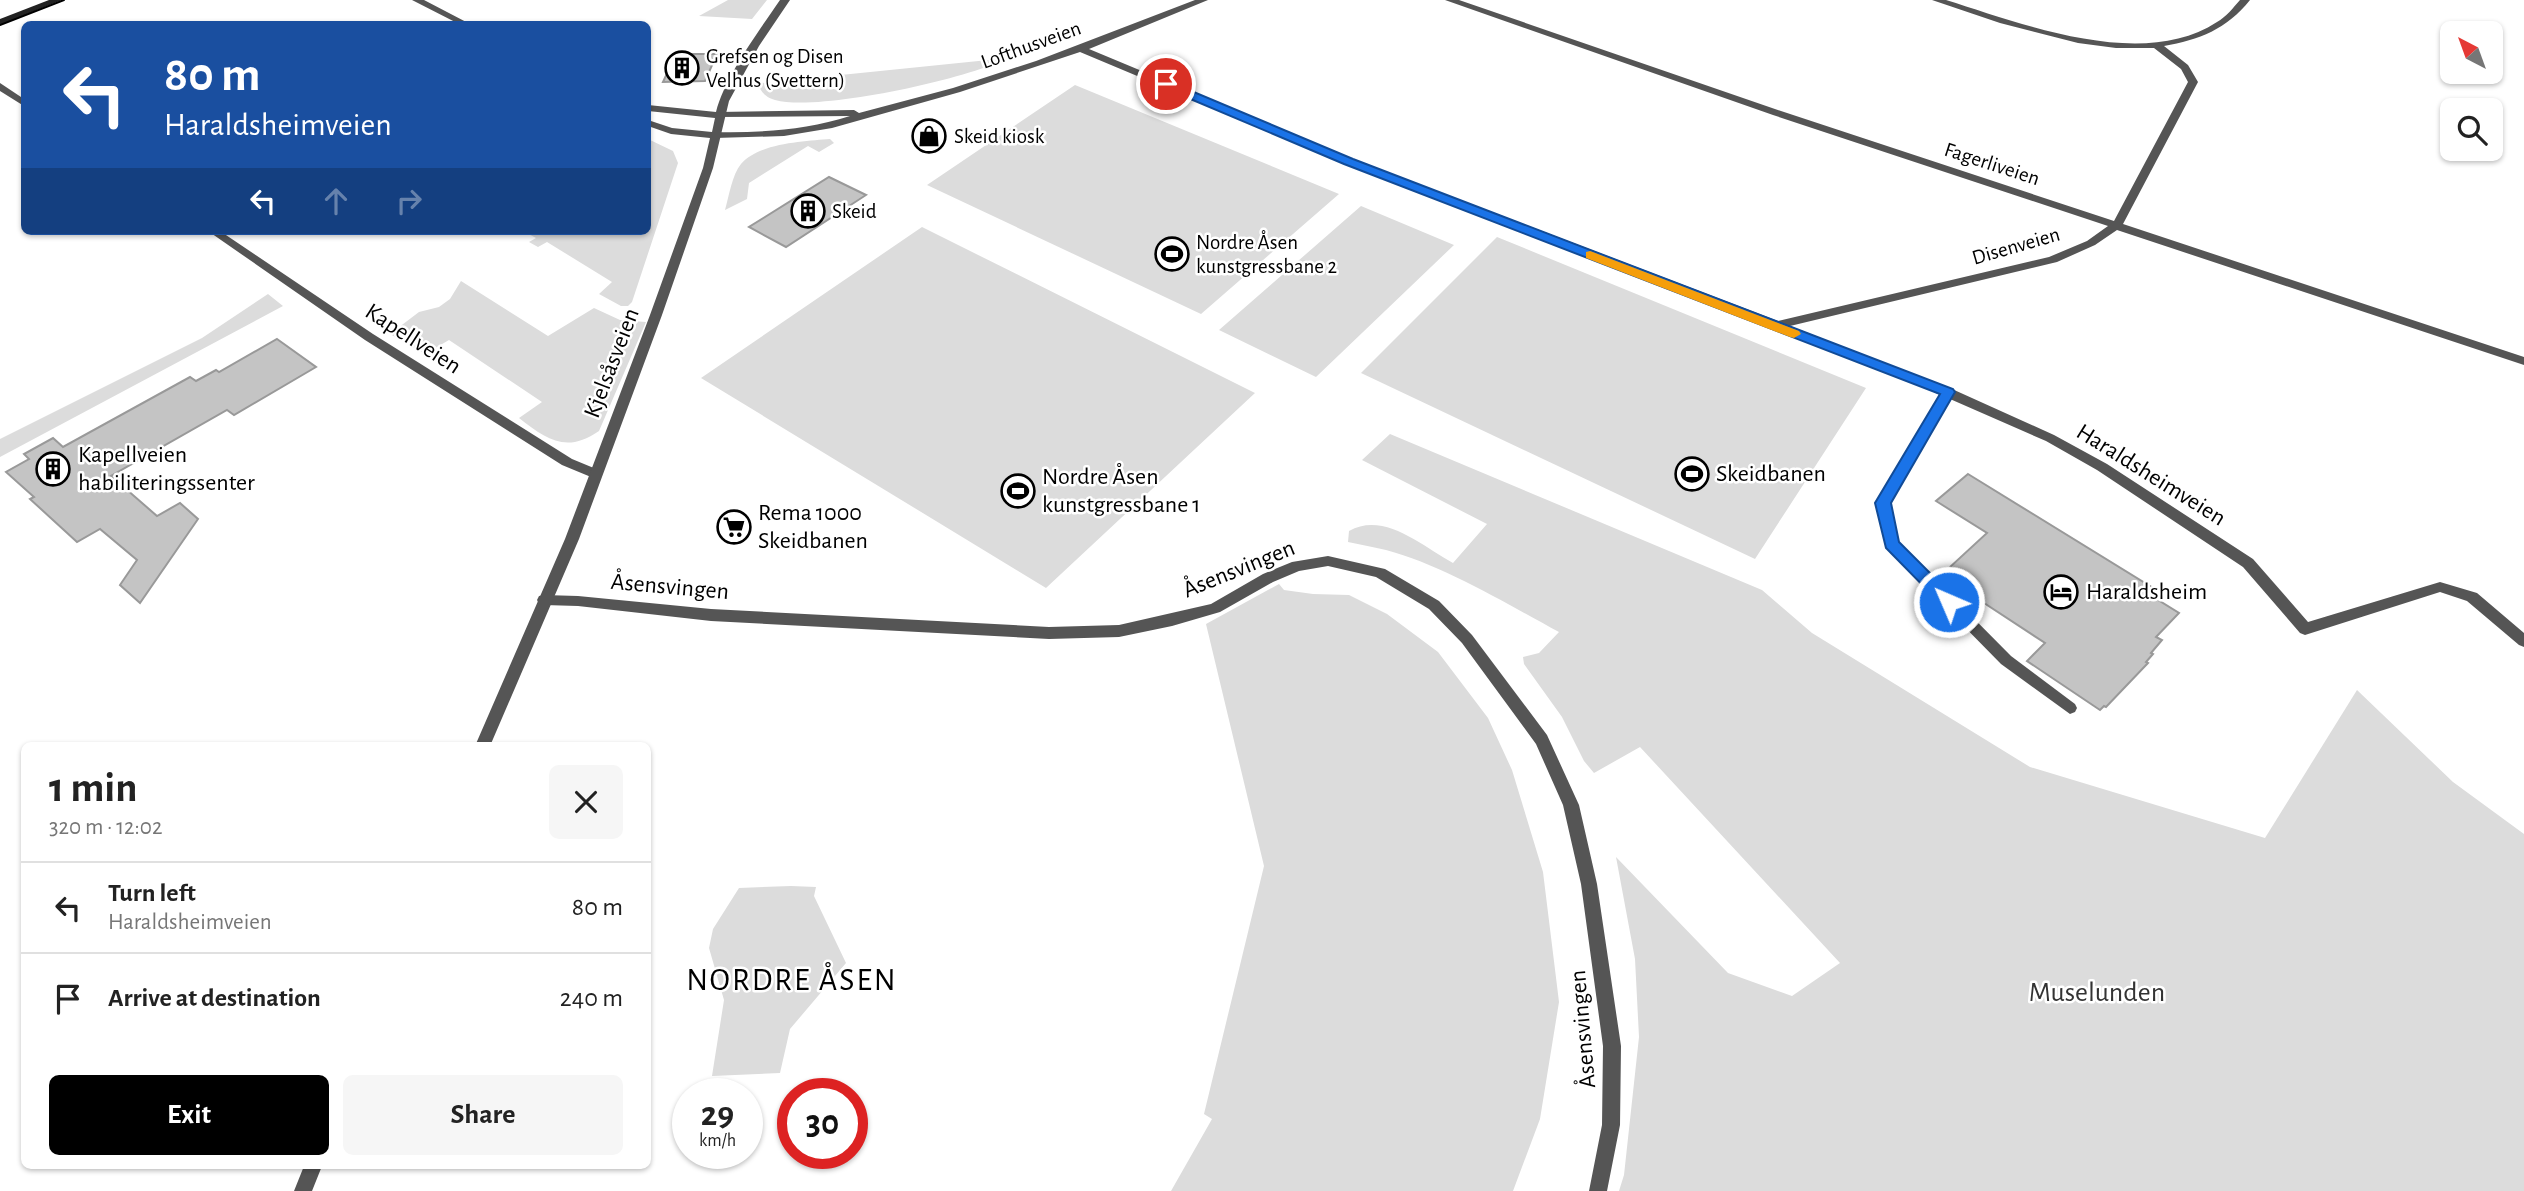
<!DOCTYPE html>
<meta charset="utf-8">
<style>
:root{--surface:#fff;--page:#f6f6f6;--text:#222;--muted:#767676;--line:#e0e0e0;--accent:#000}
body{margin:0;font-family:"Alegreya Sans",sans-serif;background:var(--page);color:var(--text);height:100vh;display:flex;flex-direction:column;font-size:26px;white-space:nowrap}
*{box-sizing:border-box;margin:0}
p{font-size:23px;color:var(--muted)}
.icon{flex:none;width:38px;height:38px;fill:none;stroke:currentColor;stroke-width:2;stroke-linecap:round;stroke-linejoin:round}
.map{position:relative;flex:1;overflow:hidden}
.details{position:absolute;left:21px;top:742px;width:630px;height:427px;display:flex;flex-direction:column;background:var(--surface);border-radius:10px;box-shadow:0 2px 5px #0004}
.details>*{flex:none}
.banner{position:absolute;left:21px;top:21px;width:630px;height:214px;border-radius:10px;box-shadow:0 2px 5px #0004;background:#1a4fa0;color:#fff;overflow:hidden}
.needle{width:46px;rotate:319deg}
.fabs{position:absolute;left:2440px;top:21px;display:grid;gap:14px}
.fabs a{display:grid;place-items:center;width:63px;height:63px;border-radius:10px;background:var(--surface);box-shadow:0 2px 5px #0004;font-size:35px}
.speed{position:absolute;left:672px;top:1078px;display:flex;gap:14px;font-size:35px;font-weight:700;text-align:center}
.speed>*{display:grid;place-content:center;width:91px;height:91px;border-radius:50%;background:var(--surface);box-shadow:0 2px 5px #0004;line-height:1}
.speed small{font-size:18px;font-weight:400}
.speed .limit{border:10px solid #d22;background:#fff;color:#111}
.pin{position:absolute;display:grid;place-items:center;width:60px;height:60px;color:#fff;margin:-30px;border:4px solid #fff;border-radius:50%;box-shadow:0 2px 7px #0007}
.me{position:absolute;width:77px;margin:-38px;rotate:315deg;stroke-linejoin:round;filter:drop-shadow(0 0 5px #0008)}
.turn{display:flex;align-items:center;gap:24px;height:147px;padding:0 28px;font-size:32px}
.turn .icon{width:91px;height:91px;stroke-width:2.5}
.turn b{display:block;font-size:49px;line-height:60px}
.lanes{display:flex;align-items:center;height:66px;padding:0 28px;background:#0003;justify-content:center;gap:35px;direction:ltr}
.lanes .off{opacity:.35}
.round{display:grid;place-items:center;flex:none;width:74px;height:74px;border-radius:10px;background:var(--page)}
.overview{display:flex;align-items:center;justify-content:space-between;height:119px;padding:0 28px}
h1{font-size:42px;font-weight:700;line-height:52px}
.primary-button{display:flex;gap:14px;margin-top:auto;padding:14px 28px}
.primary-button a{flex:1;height:80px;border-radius:10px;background:var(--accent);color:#fff;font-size:28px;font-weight:700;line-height:80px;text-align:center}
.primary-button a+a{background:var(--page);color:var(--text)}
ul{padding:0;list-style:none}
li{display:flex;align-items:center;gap:21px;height:91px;padding:0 28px;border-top:2px solid var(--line)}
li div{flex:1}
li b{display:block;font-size:26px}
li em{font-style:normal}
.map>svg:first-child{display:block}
</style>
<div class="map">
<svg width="2524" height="1191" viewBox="0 0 2524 1191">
<rect width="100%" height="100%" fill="#fff"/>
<!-- green -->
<path fill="#dcdcdc" d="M 728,0 L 767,0 L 752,19 L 699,16 Z
M 1008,58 C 967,79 819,112 775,100 C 767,98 763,94 759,87 L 761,83 Z
M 1075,85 L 1339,194 L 1201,314 L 927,185 Z
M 648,139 L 673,151 L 678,163 L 632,302 L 628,306 L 621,306 L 599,294 L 612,282 L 547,242 L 538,247 L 529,242 L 536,238 L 523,231 L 648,231 Z
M 830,139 L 834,143 L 819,152 L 808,146 L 749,183 L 747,199 L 725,210 C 729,196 732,175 741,164 C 758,143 806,141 830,139 Z
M 1361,206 L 1454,245 L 1316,377 L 1219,330 Z
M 922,227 L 1255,393 L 1046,588 L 701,378 Z
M 1497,237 L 1866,388 L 1755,559 L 1361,373 Z
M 461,281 L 548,336 L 594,308 L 620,320 L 646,322 L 599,431 C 566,454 546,439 519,418 L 542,402 L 449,340 L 425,354 L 390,334 L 419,312 L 439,307 L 450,299 Z
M 268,294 L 283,306 L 0,457 L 0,439 L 202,338 Z
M 1390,434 L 1762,590 L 1812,633 L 2030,767 L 2265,838 L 2357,690 L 2453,782 L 2524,834 L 2524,1191 L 1619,1191 L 1624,1175 L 1639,1037 L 1635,959 L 1616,857 L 1728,973 L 1792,996 L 1840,963 L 1640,747 L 1594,773 L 1584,761 L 1562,717 L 1524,664 L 1523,657 L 1539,653 L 1559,632 C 1507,604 1443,565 1386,550 C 1374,547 1361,545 1348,542 L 1349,531 C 1384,511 1422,546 1453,563 L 1487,524 L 1362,460 Z
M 1279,584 L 1284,590 L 1313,594 L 1349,595 L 1387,614 L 1438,652 L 1488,718 L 1512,770 L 1543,872 L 1559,1002 L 1540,1119 L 1513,1191 L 1171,1191 L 1212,1119 L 1204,1114 L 1264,866 L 1206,624 Z
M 791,886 L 816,887 L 814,896 L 846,963 L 790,1029 L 780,1073 L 712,1076 L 724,1000 L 709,948 L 713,929 L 739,888 Z"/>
<!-- building -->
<path fill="#c4c4c4" stroke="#999" stroke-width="2" d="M 676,54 L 717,54 L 705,81 L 663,82 Z
M 829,177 L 866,195 L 786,247 L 749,227 Z
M 277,339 L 316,367 L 234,415 L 227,410 L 111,476 L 157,516 L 180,503 L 198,519 L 140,603 L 120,585 L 137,560 L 100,529 L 77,542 L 30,499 L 34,497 L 6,472 L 29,459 L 24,454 L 53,438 L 63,447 L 190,377 L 196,381 L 216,370 L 219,372 Z
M 1968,474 L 2153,588 L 2151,590 L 2158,595 L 2155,598 L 2179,613 L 2156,637 L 2162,640 L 2151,653 L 2153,654 L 2146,662 L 2148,663 L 2106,707 L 2104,706 L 2100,710 L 2027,661 L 2045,643 L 1952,582 L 1961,574 L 1950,567 L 1987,533 L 1936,501 Z"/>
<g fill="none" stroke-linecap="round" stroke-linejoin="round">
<!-- minor -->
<path fill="#555" fill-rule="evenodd" d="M 1195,0 L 1208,0 L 1089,49 L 1353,159 L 1778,321 L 2049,257 L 2087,241 L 2108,226 L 1773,115 L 1445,0 L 1459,0 L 1781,111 L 2114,221 L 2188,82 L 2181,69 L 2154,48 L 2116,48 L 2078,43 L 2000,23 L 1932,0 L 1946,0 C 2023,24 2142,71 2217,22 C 2226,17 2233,8 2240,0 L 2250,0 C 2227,29 2199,40 2164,46 L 2188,65 L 2198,82 L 2123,224 L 2524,357 L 2524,365 L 2117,230 L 2095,245 L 2057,262 L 1790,326 L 1952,389 L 2054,435 L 2107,464 L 2253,559 L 2308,622 L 2440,582 L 2477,593 L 2524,633 L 2524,647 L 2519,645 L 2467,601 L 2440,592 L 2305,635 L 2300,633 L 2243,567 L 2097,470 L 2046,441 L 1950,399 L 1890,503 L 1898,542 L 2011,656 L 2075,704 L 2077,708 L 2075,712 L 2070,714 L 2001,664 L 1887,548 L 1876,503 L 1940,395 L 1910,381 L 1345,163 L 1080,52 L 960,92 L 832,128 L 784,136 L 715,138 L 710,135 L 715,132 C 761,133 806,130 850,116 L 715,117 L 714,115 L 719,112 L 854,110 L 859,113 L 953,88 L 1036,61 Z
M 0,83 L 24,99 L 24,106 L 0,91 Z
M 208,231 L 220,231 L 373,334 L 572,459 L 601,471 L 602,474 L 601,477 L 591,477 L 562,465 L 365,340 Z
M 1328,556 L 1385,569 L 1439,601 L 1472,635 L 1547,735 L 1579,805 L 1597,884 L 1621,1046 L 1620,1125 L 1607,1191 L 1589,1191 L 1602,1125 L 1603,1046 L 1581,884 L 1563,805 L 1536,744 L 1462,643 L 1429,609 L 1376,577 L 1328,566 L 1299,571 L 1273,582 L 1220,612 L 1172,626 L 1119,637 L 1049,639 L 711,621 L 578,606 L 544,605 L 539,604 L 537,600 L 539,596 L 544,595 L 578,596 L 711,609 L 1049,627 L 1119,625 L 1211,604 L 1263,574 L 1292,562 Z"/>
<!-- tertiary -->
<path fill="#555" fill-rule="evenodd" d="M 412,0 L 424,0 L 470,24 L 459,24 Z
M 780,0 L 790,0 L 759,46 L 729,101 L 713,168 L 662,315 L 579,539 L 490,746 L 475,746 L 565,539 L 650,315 L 703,168 L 710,138 L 671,134 L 648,126 L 648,120 L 672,128 L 712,132 L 715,118 L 648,111 L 648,105 L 716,112 C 725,76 759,31 780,0 Z
M 304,1166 L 322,1166 L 312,1191 L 294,1191 Z"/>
<!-- secondary -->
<path fill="#222" fill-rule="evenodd" d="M 49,0 L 62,0 L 0,25 L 0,19 Z"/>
<!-- tram -->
<path stroke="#000" stroke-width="2" d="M 0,25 L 64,0"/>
</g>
<!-- route -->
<path fill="#1a73e8" stroke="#114b97" stroke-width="2" d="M 1162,82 L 1170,82 L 1353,159 L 1953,389 L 1955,392 L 1891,503 L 1899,542 L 1955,598 L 1957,602 L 1955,606 L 1943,606 L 1886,548 L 1875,503 L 1940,394 L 1344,164 L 1162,87 Z"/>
<!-- slow -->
<path fill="#f59e0b" d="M 1590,251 L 1799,331 L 1801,334 L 1794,338 L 1790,337 L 1586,258 L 1586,252 Z"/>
<!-- icons -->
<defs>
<symbol id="building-ring" viewBox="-11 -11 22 22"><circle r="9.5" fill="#fff" stroke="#000" stroke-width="1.5"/><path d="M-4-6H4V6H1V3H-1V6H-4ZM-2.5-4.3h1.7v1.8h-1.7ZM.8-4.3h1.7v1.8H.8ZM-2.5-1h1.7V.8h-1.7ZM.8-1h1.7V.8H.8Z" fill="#000"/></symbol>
<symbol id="shop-ring" viewBox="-11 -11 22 22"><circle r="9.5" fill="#fff" stroke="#000" stroke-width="1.5"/><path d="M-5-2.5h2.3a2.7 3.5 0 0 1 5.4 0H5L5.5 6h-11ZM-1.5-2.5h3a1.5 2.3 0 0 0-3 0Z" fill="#000"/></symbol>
<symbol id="stadium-ring" viewBox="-11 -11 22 22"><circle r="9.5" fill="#fff" stroke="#000" stroke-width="1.5"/><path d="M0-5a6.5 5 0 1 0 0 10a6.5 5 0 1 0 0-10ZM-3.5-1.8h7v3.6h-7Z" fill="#000"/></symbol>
<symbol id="supermarket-ring" viewBox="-11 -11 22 22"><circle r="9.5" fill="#fff" stroke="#000" stroke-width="1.5"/><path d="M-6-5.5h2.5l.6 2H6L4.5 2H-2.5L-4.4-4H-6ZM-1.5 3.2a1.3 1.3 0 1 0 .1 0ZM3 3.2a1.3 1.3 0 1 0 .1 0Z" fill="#000"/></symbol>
<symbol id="hotel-ring" viewBox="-11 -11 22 22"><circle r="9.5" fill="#fff" stroke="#000" stroke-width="1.5"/><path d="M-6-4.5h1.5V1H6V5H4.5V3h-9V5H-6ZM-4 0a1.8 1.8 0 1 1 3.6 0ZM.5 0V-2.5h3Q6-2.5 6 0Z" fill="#000"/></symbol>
</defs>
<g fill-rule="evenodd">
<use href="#building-ring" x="663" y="49" width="38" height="38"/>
<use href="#shop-ring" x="910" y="117" width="38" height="38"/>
<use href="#building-ring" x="789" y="192" width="38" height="38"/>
<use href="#stadium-ring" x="1153" y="235" width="38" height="38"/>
<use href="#building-ring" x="34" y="450" width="38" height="38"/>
<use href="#stadium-ring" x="1673" y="455" width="38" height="38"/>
<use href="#stadium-ring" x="999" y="472" width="38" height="38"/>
<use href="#supermarket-ring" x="715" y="508" width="38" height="38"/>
<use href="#hotel-ring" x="2042" y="573" width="38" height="38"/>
</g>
<g text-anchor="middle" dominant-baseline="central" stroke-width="5" stroke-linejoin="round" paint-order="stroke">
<!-- far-street labels -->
<g font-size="21" fill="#000" stroke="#fff">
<text transform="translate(1031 45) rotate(-20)">Lofthusveien</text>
<text transform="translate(1992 164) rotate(18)">Fagerliveien</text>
<text transform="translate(2016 246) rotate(-16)">Disenveien</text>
</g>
<!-- far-poi labels -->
<g font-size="21" fill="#000" stroke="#fff" text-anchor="start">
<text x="706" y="56">Grefsen og Disen<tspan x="706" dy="24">Velhus (Svettern)</tspan></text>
<text x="954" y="136">Skeid kiosk</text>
<text x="832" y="211">Skeid</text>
<text x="1196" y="242">Nordre Åsen<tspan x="1196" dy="24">kunstgressbane 2</tspan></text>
</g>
<!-- street labels -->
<g font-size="24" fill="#000" stroke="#fff">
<text transform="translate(413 339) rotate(33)">Kapellveien</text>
<text transform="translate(612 363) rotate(-69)">Kjelsåsveien</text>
<text transform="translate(2151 475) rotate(32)">Haraldsheimveien</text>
<text transform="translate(1239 569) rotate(-22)">Åsensvingen</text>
<text transform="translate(670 587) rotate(5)">Åsensvingen</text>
<text transform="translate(1583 1029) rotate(-95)">Åsensvingen</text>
</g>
<!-- poi labels -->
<g font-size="24" fill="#000" stroke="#fff" text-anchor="start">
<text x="78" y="455">Kapellveien<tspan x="78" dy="28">habiliteringssenter</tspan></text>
<text x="1716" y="474">Skeidbanen</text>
<text x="1042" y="477">Nordre Åsen<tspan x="1042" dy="28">kunstgressbane 1</tspan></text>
<text x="758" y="513">Rema 1000<tspan x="758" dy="28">Skeidbanen</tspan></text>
<text x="2086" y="592">Haraldsheim</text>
</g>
<!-- near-park labels -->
<g font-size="28" fill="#333" stroke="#fff">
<text x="2097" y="993">Muselunden</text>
</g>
<!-- near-neighbourhood labels -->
<g font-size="32" letter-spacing="2" fill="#000" stroke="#fff">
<text x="792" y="980">NORDRE ÅSEN</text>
</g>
</g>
</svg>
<div class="fabs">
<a><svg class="needle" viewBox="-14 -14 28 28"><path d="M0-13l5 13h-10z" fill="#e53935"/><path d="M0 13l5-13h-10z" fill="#767676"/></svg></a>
<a><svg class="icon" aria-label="search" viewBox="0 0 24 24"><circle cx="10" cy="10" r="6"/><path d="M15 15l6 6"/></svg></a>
</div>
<div class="speed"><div>29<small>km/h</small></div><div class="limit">30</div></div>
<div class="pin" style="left:1166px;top:84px;background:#d93025"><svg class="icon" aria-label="arrive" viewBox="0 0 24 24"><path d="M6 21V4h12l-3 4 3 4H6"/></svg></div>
<svg class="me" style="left:1949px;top:602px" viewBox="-20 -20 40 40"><circle r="17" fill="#1a73e8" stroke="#fff" stroke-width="3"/><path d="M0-11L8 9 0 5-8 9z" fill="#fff"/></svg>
<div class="banner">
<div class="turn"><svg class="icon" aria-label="left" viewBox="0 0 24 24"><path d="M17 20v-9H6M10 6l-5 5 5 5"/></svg><div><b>80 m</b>Haraldsheimveien</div></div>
<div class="lanes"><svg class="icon" aria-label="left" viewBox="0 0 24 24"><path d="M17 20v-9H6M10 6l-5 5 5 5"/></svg><svg class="icon off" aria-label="ahead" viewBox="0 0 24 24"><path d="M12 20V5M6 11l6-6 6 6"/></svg><svg class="icon off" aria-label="right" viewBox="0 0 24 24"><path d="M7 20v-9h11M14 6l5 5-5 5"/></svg></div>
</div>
<section class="details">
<div class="overview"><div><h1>1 min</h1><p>320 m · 12:02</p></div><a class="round"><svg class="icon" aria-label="close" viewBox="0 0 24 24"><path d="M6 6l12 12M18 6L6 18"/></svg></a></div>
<ul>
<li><svg class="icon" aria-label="left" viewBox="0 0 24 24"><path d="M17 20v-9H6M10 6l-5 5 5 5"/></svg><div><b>Turn left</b><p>Haraldsheimveien</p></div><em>80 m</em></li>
<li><svg class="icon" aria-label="arrive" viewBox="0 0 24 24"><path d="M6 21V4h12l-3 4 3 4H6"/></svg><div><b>Arrive at destination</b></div><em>240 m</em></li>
</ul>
<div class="primary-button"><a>Exit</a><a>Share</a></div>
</section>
</div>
